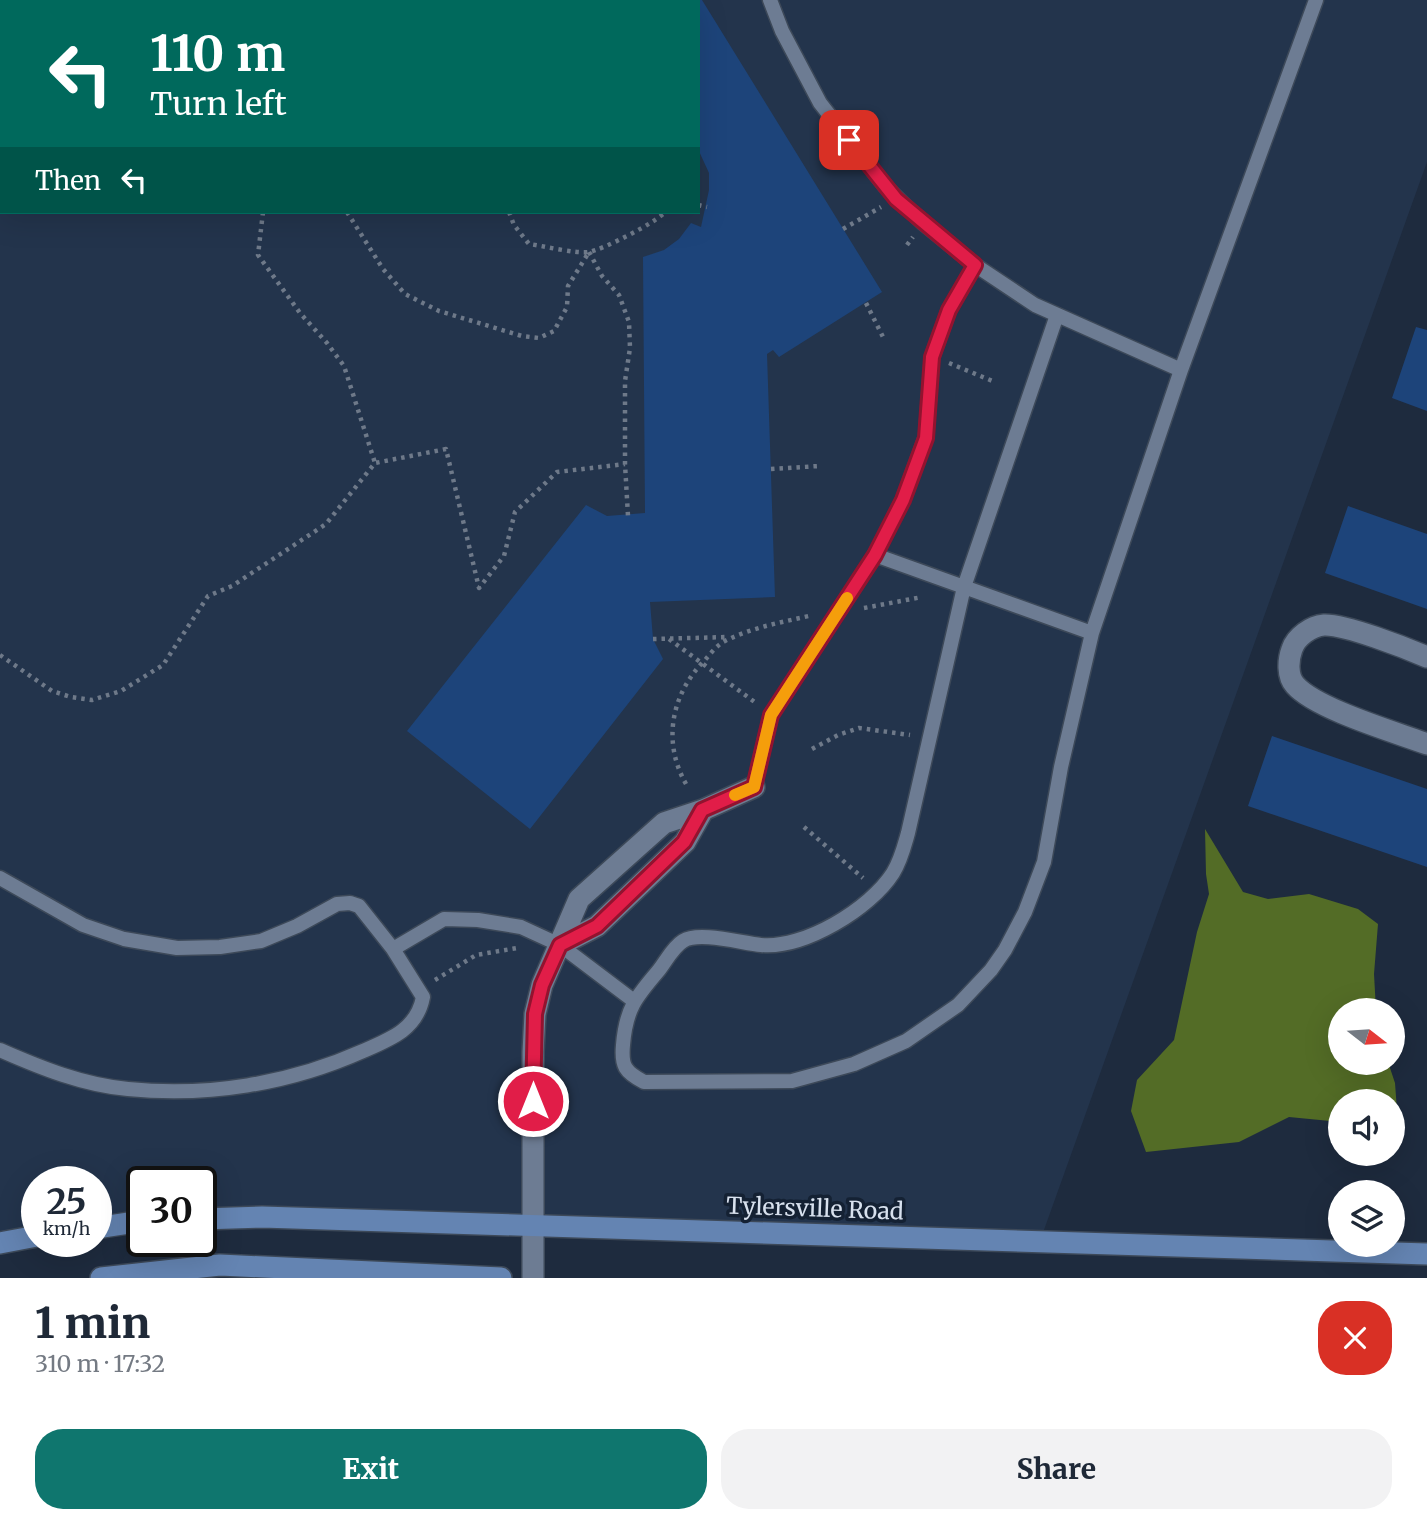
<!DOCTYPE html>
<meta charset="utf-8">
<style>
:root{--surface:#fff;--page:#f2f2f3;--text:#1f2937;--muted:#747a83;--accent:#0f766e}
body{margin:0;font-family:Merriweather,serif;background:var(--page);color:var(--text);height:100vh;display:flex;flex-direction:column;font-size:26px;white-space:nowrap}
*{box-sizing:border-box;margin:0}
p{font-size:23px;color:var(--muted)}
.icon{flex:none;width:38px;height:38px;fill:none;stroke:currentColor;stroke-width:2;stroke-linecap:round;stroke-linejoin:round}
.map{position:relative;height:1278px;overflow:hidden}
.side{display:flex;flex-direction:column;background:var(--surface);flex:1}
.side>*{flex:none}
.banner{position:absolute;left:0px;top:0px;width:700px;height:214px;box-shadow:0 7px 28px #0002;background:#00695c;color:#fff;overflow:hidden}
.needle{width:46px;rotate:107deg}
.controls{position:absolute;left:1328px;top:998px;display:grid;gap:14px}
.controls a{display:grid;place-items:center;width:77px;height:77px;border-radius:50%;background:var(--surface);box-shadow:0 7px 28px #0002;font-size:35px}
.speed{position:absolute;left:21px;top:1166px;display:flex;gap:14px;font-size:35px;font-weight:700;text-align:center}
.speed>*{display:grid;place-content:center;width:91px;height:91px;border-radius:50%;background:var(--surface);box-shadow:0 7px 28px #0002;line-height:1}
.speed small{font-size:18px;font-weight:400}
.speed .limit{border:4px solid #111;border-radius:10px;background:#fff;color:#111}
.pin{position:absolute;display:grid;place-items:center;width:60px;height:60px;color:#fff;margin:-30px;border-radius:14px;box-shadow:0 4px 10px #0006}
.me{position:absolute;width:77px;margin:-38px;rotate:0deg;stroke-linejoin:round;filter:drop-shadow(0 0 5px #0008)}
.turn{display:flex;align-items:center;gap:24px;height:147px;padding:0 35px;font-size:32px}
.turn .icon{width:91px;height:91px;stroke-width:2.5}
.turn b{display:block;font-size:49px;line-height:60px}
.then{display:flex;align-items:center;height:66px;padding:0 35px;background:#0003;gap:14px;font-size:26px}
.round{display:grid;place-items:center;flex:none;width:74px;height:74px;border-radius:28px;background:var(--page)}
.overview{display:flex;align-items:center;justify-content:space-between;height:119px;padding:0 35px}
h1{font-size:42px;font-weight:800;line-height:52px}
.primary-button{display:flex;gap:14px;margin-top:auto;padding:14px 35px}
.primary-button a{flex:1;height:80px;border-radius:28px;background:var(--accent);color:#fff;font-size:28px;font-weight:800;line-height:80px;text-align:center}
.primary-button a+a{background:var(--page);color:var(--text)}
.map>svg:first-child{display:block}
</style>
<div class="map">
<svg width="1427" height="1278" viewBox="0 0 1427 1278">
<rect width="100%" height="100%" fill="#1e2b3e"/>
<!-- built -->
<path fill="#23344c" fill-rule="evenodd" d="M 0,0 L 1427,0 L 1427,162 L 1040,1241 L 201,1219 L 201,1181 L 142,1181 L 142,1221 L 96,1228 L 96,1181 L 37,1181 L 37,1236 L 0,1243 ZM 2,2 L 698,2 L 698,212 L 2,212 Z"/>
<!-- water -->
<path fill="#536c26" d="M 1205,829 L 1243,892 L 1268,899 L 1309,894 L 1358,909 L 1378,924 L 1374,974 L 1376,1010 L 1340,1010 L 1340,1062 L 1388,1062 L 1395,1083 L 1398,1124 L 1393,1129 L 1393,1101 L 1340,1101 L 1340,1124 L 1330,1121 L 1289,1117 L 1239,1142 L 1146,1152 L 1131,1111 L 1137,1080 L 1174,1040 L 1197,932 L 1209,894 L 1206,874 Z"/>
<!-- building -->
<path fill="#1d447a" d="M 698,0 L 702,0 L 882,292 L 779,357 L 773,350 L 767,354 L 775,597 L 650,602 L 653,639 L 663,659 L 530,829 L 407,731 L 586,505 L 607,516 L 645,513 L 643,257 L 664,250 L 679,239 L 691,223 L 701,227 L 709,190 L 709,173 L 698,149 Z
M 1416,327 L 1427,330 L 1427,411 L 1392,398 Z
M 1348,506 L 1427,534 L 1427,609 L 1325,573 Z
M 1272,736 L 1427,789 L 1427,867 L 1248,806 Z"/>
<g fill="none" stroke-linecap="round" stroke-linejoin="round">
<defs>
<path id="lane" d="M 770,0 L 782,31 L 820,103 L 885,186 L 923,223 L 975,265 L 1035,305 L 1181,370
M 1057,315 L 964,587 L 908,833 C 904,847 901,860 893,873 C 870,909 804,949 761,945 C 741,943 699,931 683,941 C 673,947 666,961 659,970 C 636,997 626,1008 623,1045 C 621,1066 625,1072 644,1082 L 792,1081 L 854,1064 L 906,1041 L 958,1005 L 991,970 L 1005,950 L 1025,912 L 1044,862 L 1061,767 L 1092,633 L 1181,370 L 1316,0
M 875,555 L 1092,633
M 754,787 L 771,715 L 875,555 L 903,500 L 926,437 L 932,357 L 949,310 L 975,265
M 0,878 L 83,925 L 124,939 L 177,948 L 220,947 L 261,941 L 297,926 L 337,904 L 350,903 L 359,906 L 393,949 L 423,997 C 417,1029 391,1039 363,1051 C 289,1084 208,1097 128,1089 C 83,1085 41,1068 0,1050
M 393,949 L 444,919 L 478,920 L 521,927 L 560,945 L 634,1001"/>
<path id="street" d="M 1427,657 C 1406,648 1345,624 1324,625 C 1311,626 1296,637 1292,649 C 1288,660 1287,676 1295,685 C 1316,709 1395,732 1427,744
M 560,945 L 597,926 L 685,842 L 703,810
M 533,1278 L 533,1052 L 535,1014 L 542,985 L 579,899 L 664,823 L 703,810 L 754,787"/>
<path id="secondary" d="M 201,1219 L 262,1217 L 1427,1254
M 96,1228 L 142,1221
M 0,1243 L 37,1236
M 101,1278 L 220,1265 L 501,1278"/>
</defs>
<!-- lane casing -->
<use href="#lane" stroke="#3d4959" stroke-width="17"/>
<!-- street casing -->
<use href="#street" stroke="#3d4959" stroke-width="24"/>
<!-- secondary casing -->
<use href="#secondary" stroke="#3d4959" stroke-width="24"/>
<!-- path -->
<path stroke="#6e7989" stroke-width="4.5" stroke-dasharray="3.5 5" stroke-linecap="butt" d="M 184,0 L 187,2
M 487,0 L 487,2
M 698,205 L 707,207
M 263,212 L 258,255 L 300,313 L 327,343 L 344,366 L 375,463
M 347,212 L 383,269 L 405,294 L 439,311 L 522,336 L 539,338 L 554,331 L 567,307 L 568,286 L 589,252
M 509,212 L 514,225 L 529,244 C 544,246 576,254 589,252 C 602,250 657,222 665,212
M 843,229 L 881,207
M 907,245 L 913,237
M 589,252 L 602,276 L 619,295 L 629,322 L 630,348 L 625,381 L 625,464 L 628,516
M 866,303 L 884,339
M 949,363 L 995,382
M 771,469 L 819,466
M 864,608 L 922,597
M 653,639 L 729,637
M 669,639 L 756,703
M 0,655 L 52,691 L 71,697 L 92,700 L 121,691 L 163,665 L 208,596 L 232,586 L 326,524 L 375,463 L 446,449 L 479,588 L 504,556 L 515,512 L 557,472 L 625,464
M 812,749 L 838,735 L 859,728 L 910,735
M 686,784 C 662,742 671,694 705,660 C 711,653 717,645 725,641 C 753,627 783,622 813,615
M 804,827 L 863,878
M 435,980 L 476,955 L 517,948"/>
<!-- lane -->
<use href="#lane" stroke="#6d7c93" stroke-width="14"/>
<!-- street -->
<use href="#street" stroke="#6d7c93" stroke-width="21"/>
<!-- secondary -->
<use href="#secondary" stroke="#6484b2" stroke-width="21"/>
</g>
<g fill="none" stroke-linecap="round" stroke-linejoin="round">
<defs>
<path id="route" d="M 533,1101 L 535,1014 L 542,985 L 560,945 L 597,926 L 684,842 L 702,810 L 754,787 L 771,715 L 875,555 L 903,500 L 926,438 L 932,357 L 949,310 L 975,265 L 896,199 L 849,140"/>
</defs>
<!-- route casing -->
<use href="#route" stroke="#92132f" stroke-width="18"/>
<!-- route -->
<use href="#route" stroke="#e11d48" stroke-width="12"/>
<!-- slow -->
<path stroke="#f59e0b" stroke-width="12" d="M 735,795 L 754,787 L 771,715 L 847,598"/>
</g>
<g text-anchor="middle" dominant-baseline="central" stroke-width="7" stroke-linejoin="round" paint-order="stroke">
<!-- street labels -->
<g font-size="23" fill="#d8e1ee" stroke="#142133">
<text transform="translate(815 1208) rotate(2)">Tylersville Road</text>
</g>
</g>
</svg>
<div class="controls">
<a><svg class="needle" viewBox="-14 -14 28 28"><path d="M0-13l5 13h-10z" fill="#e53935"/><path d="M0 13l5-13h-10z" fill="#747a83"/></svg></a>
<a><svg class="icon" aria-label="sound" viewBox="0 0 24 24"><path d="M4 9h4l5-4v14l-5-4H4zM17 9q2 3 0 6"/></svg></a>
<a><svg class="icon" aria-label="layers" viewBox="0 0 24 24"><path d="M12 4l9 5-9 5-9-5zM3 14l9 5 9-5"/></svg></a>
</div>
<div class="speed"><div>25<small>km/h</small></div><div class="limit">30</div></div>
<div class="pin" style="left:849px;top:140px;background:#d93025"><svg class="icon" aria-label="arrive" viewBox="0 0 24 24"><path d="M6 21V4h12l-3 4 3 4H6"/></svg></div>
<svg class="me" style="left:533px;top:1101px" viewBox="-20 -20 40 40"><circle r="17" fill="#e11d48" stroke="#fff" stroke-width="3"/><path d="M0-11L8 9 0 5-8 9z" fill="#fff"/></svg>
<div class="banner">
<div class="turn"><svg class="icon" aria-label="left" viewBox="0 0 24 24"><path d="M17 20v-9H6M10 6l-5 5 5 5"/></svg><div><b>110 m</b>Turn left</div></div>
<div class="then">Then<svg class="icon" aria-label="left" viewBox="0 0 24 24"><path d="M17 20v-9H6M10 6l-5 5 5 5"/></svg></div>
</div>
</div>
<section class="side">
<div class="overview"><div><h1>1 min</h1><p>310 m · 17:32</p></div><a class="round" style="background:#d93025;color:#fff"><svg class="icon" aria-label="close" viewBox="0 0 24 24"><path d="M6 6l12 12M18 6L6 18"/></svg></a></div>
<div class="primary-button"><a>Exit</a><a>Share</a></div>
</section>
